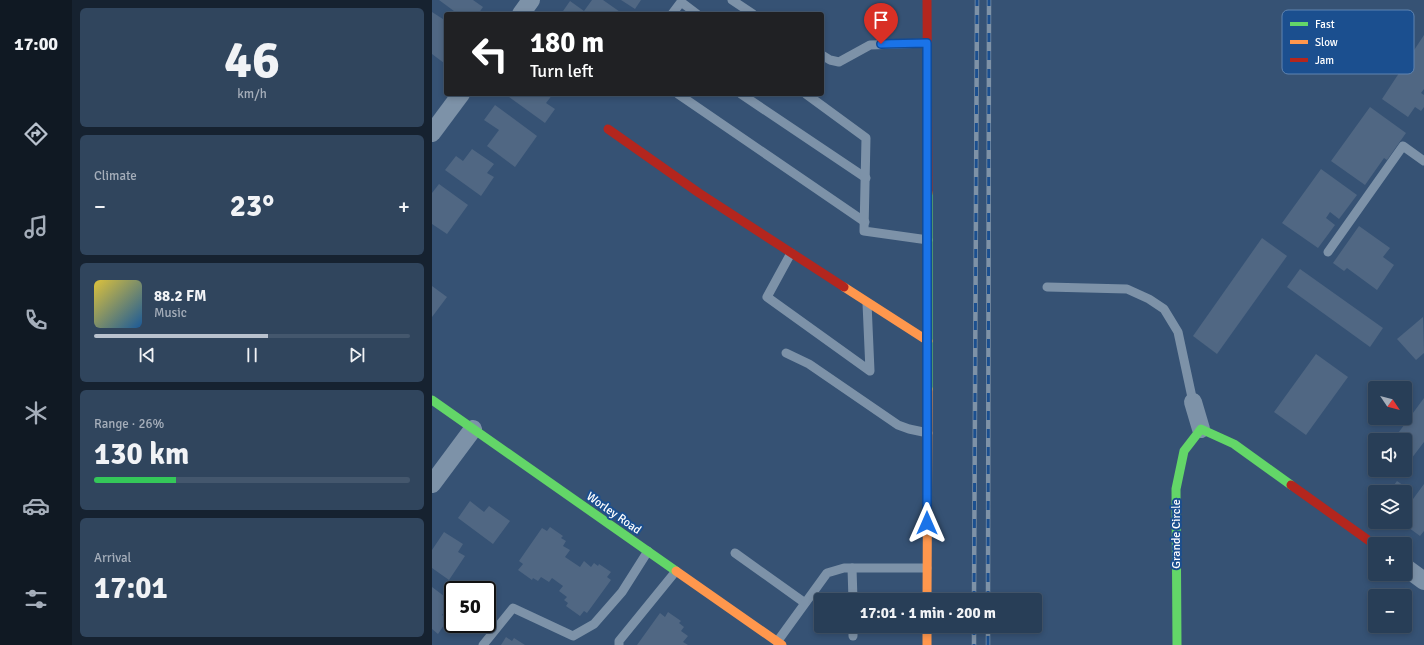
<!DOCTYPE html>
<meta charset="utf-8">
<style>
body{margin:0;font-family:Signika,sans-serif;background:#30455d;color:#f1f3f6;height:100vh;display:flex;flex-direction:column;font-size:15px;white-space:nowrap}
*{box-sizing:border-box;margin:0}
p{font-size:13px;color:#a5aeba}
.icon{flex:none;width:22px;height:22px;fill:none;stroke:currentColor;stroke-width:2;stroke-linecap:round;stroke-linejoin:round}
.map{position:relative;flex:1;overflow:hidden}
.side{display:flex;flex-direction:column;gap:8px;padding:8px;background:#162230;width:360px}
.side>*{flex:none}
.hud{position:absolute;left:12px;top:12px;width:380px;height:84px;border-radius:4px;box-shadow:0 2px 6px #0003,0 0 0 1px #44576d;background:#202124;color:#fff;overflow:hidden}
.needle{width:26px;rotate:125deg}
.controls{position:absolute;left:936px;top:381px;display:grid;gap:8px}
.controls a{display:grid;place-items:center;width:44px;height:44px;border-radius:4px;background:#283e57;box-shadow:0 2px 6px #0003,0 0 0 1px #44576d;font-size:20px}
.speed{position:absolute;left:12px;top:581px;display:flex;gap:8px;font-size:20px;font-weight:700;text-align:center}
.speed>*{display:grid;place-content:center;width:52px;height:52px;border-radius:50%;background:#283e57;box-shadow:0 2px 6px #0003,0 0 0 1px #44576d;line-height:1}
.speed .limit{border:2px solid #111;border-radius:6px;background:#fff;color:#111}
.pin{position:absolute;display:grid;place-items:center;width:34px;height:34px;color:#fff;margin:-41px -17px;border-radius:50% 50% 50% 0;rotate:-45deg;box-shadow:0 0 4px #0007}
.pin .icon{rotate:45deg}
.me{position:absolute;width:44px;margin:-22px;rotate:0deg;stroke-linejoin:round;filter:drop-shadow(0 0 3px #0008)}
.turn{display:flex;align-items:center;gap:14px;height:84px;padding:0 20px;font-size:18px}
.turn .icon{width:52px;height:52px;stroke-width:2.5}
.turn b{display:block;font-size:28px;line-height:34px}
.big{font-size:30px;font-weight:700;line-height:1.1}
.side .tile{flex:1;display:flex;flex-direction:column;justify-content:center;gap:6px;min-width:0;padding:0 14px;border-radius:6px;background:#30455d}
.side .dial{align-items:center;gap:0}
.dial b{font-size:52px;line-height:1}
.song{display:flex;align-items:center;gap:12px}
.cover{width:48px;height:48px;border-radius:6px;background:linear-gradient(135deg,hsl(50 70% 55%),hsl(210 70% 35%))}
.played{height:4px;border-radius:2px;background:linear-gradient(90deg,#b9c2ce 55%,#44576d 55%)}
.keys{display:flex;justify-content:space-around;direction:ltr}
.heat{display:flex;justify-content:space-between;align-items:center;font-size:22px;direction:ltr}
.charge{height:6px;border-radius:3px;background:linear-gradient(90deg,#34c759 26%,#44576d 0)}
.trip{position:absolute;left:382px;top:593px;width:228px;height:40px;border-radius:4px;background:#283e57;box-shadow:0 2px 6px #0003,0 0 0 1px #44576d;font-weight:700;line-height:40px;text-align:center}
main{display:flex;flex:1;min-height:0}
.menu{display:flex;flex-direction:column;width:72px;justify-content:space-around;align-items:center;background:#101923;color:#a5aeba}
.menu .icon{width:28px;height:28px}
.menu .on{color:#b9c2ce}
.menu b{font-size:18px;color:#f1f3f6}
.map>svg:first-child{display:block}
.building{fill:#506783}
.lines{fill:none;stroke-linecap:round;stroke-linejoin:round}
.lane{stroke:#7d92a8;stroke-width:9}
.street{stroke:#7d92a8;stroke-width:18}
.fast{stroke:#63d668;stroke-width:9}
.slow{stroke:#ff974d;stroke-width:9}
.jam{stroke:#b3261e;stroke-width:9}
.rail-casing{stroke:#7e92a7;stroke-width:4.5}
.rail{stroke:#1b4f8f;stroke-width:3;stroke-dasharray:9;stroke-linecap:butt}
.route-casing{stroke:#114b97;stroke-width:10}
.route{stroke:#1a73e8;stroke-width:7}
.labels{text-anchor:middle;stroke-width:4;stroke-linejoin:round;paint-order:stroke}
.street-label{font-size:12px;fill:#fff;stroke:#1b4f8f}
.key{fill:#1b4f8f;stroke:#5f84b1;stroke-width:1}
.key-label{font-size:11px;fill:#fff}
</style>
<main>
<nav class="menu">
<b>17:00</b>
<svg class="icon on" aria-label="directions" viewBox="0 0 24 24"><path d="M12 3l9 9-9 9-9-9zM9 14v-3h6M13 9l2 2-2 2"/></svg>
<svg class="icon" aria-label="music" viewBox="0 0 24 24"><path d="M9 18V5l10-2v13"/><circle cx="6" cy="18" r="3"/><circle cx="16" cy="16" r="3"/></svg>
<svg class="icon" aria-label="phone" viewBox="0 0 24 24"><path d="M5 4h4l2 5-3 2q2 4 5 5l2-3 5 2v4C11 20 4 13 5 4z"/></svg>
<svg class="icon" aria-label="climate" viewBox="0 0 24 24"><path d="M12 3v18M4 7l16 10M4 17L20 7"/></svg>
<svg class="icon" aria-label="car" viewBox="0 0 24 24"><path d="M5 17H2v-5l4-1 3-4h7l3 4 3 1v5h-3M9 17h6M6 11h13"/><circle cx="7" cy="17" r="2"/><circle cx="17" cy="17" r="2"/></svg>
<svg class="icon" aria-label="filters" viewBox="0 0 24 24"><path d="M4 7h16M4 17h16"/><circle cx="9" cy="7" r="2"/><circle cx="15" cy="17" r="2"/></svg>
</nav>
<section class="side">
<div class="tile dial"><b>46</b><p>km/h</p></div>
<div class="tile"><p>Climate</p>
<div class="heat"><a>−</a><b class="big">23°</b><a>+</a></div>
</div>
<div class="tile">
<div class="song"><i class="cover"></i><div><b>88.2 FM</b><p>Music</p></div></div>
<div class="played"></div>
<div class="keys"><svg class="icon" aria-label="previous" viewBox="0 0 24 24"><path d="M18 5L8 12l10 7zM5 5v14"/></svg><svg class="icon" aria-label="pause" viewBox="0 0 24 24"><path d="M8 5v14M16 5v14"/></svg><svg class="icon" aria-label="next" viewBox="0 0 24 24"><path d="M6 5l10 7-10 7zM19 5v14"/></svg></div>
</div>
<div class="tile"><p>Range · 26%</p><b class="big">130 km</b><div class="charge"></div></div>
<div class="tile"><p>Arrival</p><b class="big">17:01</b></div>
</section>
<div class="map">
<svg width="992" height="645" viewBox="0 0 992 645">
<rect width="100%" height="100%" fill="#365274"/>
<g class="building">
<path d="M7,0H41L51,7L46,14H26Z"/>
<path d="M160,0H171L191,14H129L138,1L152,11Z"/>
<path d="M189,0H209L203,9Z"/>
<path d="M0,12L14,21V33L11,38L14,40V61L12,63L0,54Z"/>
<path d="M992,35V89L989,93L992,95V107L989,111L983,107L976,117L950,99Z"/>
<path d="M73,94H121L114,103L123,109L113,123Z"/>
<path d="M63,105L105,136L83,167L55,146L67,130L52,120Z"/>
<path d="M938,107L974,133L955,160L952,158L933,185L899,161Z"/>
<path d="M40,149L62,164L55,173L62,177L49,196L13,170L24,156L31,161Z"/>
<path d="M889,169L925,195L907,219L898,212L894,218L903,225L886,248L850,223Z"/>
<path d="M7,184L36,205L15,234L0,224V193Z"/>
<path d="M927,226L958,248L951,257L962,265L945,290L915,268L912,271L901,263Z"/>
<path d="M830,238L855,256L785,354L761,336Z"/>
<path d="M868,269L951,328L938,347L855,287Z"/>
<path d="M0,286L15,297L0,317Z"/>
<path d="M991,317L992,353L984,360L965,339Z"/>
<path d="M884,354L916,377L874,435L842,412Z"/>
<path d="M992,398V442L973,467V440H961Z"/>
<path d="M965,481L978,490L973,497V492H957Z"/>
<path d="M992,484V531L988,536L969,522H973V510Z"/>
<path d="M38,501L52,512L57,506L78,521L61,544L26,518Z"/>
<path d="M118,527L131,536L129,538L134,541L131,546L138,550L133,557L148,567L152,561L159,567L162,563L166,566L167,564L179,572L175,577L179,580L155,613L152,611L148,616L134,606L136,603L132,600L135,597L127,591L131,586L120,578L117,582L109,577L106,581L101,578L100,580L86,570L91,564L87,561L110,528L115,531Z"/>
<path d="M12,532L31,544L26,552L33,556L17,580L0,568V550Z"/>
<path d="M0,587L20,602L10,615L16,619L6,634L0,629Z"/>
<path d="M236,612L249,621L247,623L252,627L249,631L256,636L251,642L256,645H205L228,613L233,617Z"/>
<path d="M74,637L80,641L82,638L93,645H69Z"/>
</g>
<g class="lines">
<g class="lane">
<path d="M300,0L321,14"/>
<path d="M240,14L249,2L265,14"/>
<path d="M390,55L398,60L407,62L438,45L495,43"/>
<path d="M246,94L433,222"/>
<path d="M309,94L434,178"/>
<path d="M374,94L434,138L432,231L496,240"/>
<path d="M896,252L971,146L992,161"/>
<path d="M359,253L335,297L438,371L435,303"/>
<path d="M615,287L695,289L717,299L732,309L746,332L761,402"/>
<path d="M354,353L377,364L466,425L477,429L496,433"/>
<path d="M303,553L373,603"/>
<path d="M420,568L421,600"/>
<path d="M421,626V636"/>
<path d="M345,642L395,573L412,568H495"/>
<path d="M51,645L81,608L141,636L162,624L190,592L216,551"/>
<path d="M187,645V641L244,571"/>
</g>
<g class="street">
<path d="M89,14L99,0"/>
<path d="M0,133L29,94"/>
<path d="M761,402L769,429"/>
<path d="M0,484L41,429"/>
<path d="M973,567L992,581"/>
</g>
<g class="fast">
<path d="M496,193V389"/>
<path d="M0,400L244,571"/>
<path d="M745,645L744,489L752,451L769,429L802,444L859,485"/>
</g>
<g class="slow">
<path d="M412,287L496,341"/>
<path d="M244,571L350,645"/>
<path d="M495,600L496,389"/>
<path d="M495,626V645"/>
</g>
<g class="jam">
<path d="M495,0L496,193"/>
<path d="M176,129L267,193L412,287"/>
<path d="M859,485L943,545"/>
</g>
<g class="rail-casing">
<g id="rail">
<path d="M542,600L545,0"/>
<path d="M556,600L557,0"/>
<path d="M542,626V645"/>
<path d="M556,645V626"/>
</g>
</g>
<use href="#rail" class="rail"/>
</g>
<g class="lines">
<g class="route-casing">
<path id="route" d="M449,44L495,43V523"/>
</g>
<use href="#route" class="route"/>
</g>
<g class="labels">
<g class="street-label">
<text transform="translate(182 513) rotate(35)" y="4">Worley Road</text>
<text transform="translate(744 534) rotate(-90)" y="4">Grande Circle</text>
</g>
</g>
<rect x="850" y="10" width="132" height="64" rx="6" class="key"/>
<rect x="858" y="22" width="18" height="4" fill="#63d668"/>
<rect x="858" y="40" width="18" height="4" fill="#ff974d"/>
<rect x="858" y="58" width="18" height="4" fill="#b3261e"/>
<g class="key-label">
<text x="883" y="28">Fast</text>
<text x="883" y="46">Slow</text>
<text x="883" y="64">Jam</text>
</g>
</svg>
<div class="controls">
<a><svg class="needle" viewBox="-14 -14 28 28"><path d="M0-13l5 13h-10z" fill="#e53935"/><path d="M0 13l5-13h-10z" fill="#a5aeba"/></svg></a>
<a><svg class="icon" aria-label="sound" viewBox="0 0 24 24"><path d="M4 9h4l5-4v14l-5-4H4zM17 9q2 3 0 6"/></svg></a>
<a><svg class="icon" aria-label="layers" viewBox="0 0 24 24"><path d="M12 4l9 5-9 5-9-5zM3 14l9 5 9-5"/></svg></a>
<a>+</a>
<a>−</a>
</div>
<div class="speed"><div class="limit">50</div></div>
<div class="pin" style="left:449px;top:44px;background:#d93025"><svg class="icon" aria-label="arrive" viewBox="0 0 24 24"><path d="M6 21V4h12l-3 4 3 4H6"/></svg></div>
<svg class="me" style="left:495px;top:523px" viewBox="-20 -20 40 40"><path d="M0-17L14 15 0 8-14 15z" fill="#1a73e8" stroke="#fff" stroke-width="4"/></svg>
<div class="trip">17:01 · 1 min · 200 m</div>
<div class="hud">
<div class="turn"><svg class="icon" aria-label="left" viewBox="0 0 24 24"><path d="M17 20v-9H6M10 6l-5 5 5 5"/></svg><div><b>180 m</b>Turn left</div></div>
</div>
</div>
</main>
